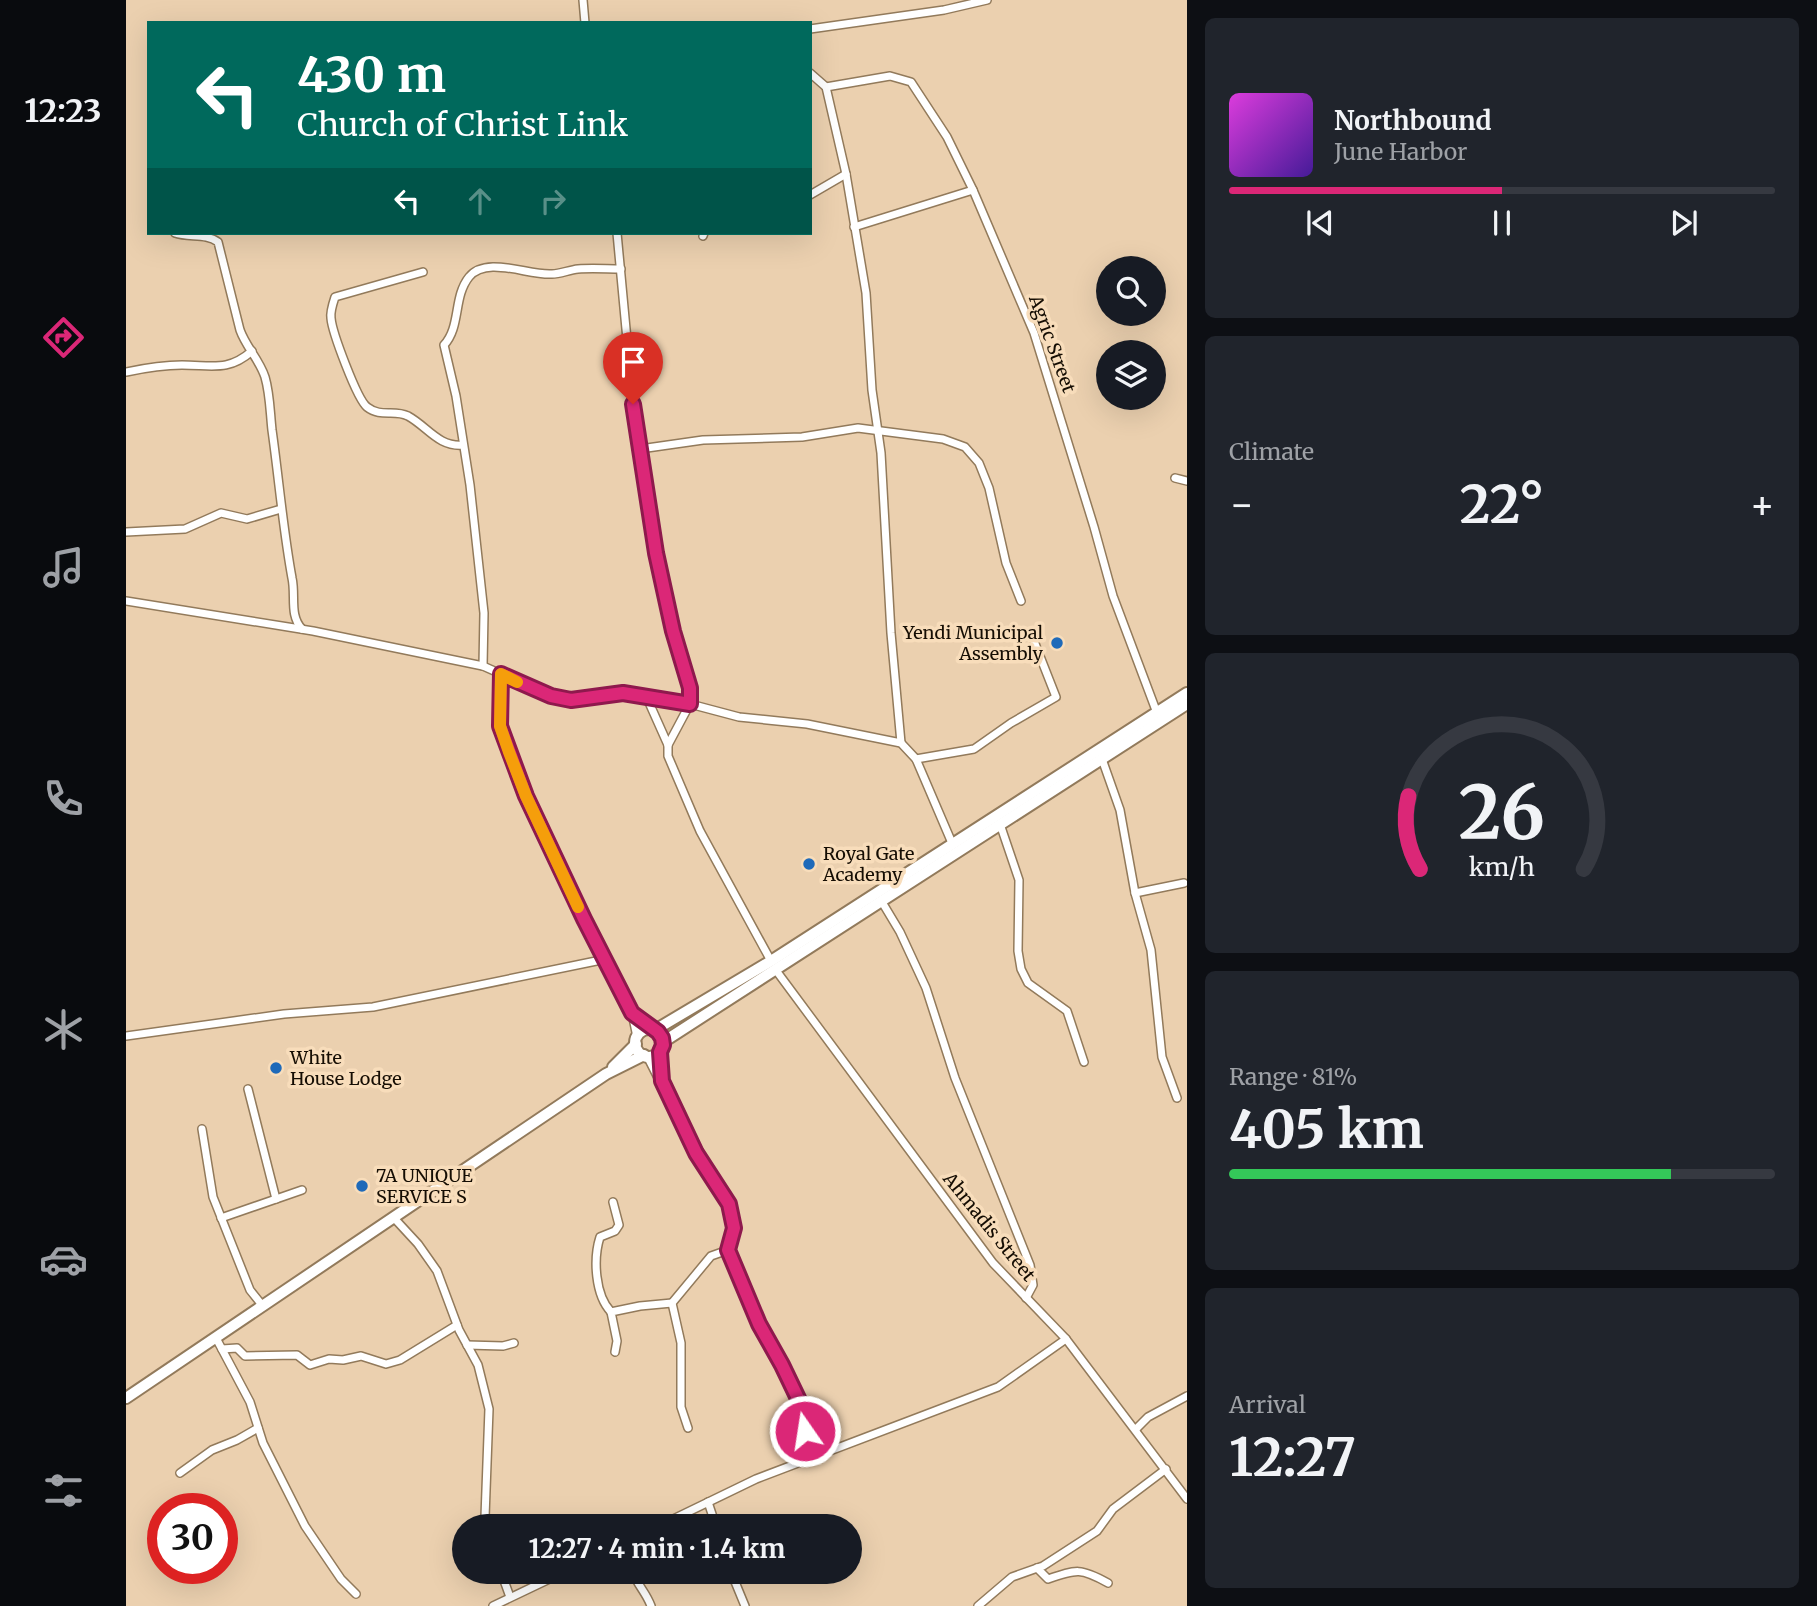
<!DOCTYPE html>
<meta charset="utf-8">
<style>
body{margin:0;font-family:Merriweather,serif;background:#20242c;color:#f1f3f6;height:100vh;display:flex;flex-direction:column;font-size:26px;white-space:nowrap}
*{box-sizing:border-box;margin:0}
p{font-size:23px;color:#9ea1a6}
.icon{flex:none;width:38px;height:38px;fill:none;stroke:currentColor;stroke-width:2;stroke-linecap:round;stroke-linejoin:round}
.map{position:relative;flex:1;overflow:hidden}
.drawer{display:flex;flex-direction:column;gap:18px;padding:18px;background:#0d0f14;width:630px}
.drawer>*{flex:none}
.guide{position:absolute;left:21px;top:21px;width:665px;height:214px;border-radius:0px;box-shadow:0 7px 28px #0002;background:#00695c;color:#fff;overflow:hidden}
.fabs{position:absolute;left:970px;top:256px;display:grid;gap:14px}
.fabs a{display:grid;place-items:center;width:70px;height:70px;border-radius:50%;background:#171b24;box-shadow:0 7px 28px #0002;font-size:35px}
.speed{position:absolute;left:21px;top:1493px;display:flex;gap:14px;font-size:35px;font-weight:700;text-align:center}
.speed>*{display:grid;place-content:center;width:91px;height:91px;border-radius:50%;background:#171b24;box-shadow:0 7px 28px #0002;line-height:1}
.speed .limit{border:10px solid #d22;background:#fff;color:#111}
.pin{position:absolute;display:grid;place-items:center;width:60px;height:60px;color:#fff;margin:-72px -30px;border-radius:50% 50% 50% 0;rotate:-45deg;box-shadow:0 0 7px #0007}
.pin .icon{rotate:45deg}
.me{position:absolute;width:77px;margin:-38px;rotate:347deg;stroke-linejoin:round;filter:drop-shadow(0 0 5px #0008)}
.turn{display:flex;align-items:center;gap:24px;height:147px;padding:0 35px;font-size:32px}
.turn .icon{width:91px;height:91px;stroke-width:2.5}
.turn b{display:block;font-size:49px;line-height:60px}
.lanes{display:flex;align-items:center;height:66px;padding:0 35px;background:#0003;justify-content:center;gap:35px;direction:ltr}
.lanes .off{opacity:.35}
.big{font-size:52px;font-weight:700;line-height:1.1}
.drawer .tile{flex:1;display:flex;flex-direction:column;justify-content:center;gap:10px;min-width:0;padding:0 24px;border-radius:10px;background:#20242c}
.drawer .dial{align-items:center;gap:0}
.dial svg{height:182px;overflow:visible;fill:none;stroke:#363941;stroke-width:7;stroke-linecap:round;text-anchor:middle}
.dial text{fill:#f1f3f6;stroke:none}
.song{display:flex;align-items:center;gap:21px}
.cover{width:84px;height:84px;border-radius:10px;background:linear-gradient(135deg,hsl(300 70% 55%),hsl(260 70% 35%))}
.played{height:7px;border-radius:4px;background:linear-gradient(90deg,#db2777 50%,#363941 50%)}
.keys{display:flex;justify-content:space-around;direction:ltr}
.heat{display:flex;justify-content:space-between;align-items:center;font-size:38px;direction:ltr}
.charge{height:10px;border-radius:5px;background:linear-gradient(90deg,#34c759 81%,#363941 0)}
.trip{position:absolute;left:326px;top:1514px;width:410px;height:70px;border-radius:35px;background:#171b24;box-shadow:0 7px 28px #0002;font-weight:700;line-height:70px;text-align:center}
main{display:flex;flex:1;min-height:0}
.tabs{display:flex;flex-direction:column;width:126px;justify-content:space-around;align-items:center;background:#090b0e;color:#9ea1a6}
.tabs .icon{width:49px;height:49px}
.tabs .selected{color:#db2777}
.tabs b{font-size:32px;color:#f1f3f6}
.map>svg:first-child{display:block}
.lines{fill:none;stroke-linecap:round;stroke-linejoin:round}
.minor-casing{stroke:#927a5b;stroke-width:10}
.highway-casing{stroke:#927a5b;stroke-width:14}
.minor{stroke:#fff;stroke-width:7}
.highway{stroke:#fff;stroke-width:10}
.route-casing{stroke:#8e194d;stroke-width:18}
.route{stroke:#db2777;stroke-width:12}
.slow{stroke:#f59e0b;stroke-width:12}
.poi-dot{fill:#1f6ab9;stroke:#f8ddbb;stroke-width:2.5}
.labels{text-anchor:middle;stroke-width:7;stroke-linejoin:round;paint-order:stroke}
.street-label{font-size:18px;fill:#150d03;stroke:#f8ddbb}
.poi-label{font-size:18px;fill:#150d03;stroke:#f8ddbb;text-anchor:start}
</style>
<main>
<nav class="tabs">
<b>12:23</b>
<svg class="icon selected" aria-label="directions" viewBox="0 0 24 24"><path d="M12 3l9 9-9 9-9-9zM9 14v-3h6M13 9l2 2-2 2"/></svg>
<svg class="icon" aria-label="music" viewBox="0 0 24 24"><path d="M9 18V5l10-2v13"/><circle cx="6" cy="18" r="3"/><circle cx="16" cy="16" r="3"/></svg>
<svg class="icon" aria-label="phone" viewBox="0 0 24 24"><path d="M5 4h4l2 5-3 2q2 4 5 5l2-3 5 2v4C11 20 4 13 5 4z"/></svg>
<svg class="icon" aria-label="climate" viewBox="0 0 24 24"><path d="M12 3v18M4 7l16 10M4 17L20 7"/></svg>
<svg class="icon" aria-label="car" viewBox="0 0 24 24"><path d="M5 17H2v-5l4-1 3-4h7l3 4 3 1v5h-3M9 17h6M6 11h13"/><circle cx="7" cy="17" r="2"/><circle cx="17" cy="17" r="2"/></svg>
<svg class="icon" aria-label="filters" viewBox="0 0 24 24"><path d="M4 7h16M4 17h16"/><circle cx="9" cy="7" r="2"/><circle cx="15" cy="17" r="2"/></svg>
</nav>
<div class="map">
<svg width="1061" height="1606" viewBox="0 0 1061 1606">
<rect width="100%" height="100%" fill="#ebd0af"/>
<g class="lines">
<g class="minor-casing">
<g id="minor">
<path d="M457,0L459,23"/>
<path d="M684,29L818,10L861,0"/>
<path d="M684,73L700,87L720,174L740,293L746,390L755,453L765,633L775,743"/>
<path d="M700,87L764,76L785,82L821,137L847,190L908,333L968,527L987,596L1031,713"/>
<path d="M684,195L720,174"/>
<path d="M728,227L847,190"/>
<path d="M49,233C63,238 80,233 92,242L114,330C120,347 133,359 139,377C144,394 144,412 146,430C153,480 157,529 166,578C170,596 163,615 176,629"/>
<path d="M491,233L509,425L530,553L566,700L542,745"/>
<path d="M577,236L578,233"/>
<path d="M297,272L209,297C207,303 204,312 205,318C206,332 231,399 241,407C255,418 268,409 282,416C302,427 312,447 337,445"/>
<path d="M0,372C19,368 37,365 56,365C86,365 102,372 126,351"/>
<path d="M514,449L577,440L676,437L732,428L817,439L839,447L853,463L863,488L880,563L895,601"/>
<path d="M1049,478L1061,481"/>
<path d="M0,532L59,529L95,513L121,519L155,509"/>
<path d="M0,601L187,631L357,666L425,696L445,700L497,693L564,704L613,717L681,724L775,743L790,759L826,843"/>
<path d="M357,666L358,613L344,485L330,396L318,345C335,327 327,297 343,277C360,255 403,276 426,274C434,274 443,270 452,269C466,268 481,269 495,269"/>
<path d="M375,674L374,726L383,752L399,796L458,919L506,1013L511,1037"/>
<path d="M521,698L542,745V756L574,831L645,961"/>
<path d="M790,759L848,749L885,723L930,697L908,641"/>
<path d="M976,759L994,810L1009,893L1025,950L1036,1057L1051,1098"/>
<path d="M874,824L893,880L892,951L895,969L902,983L941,1011L958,1062"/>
<path d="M1009,893L1058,883"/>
<path d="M756,902L774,932L800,988L829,1078L904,1265L907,1285L900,1298"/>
<path d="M649,969L867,1263L940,1339L1061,1499"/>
<path d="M507,1013L526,1029"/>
<path d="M0,1036L158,1014L247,1007L480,959"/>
<path d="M534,1052L535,1077"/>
<path d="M521,1056L570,1153L603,1204L608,1228L602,1250L633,1324L656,1365L679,1413L676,1462"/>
<path d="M122,1089L150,1199"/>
<path d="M76,1129L87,1197L124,1290L136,1305"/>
<path d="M95,1218L176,1190"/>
<path d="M268,1218L292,1244L311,1271L333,1330L352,1365L363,1409L359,1517L360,1526"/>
<path d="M485,1312C469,1295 467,1259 474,1237L489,1231L493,1225L487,1202"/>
<path d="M90,1338L124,1402L137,1443L179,1526L215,1579L230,1594"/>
<path d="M341,1345L377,1346L388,1343"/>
<path d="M96,1349L111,1348L119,1356L171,1355L184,1365L203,1359L217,1360L235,1356L260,1364L274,1360L331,1325"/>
<path d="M489,1352L491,1341L485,1312L514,1306L546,1303"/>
<path d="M562,1428L555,1407V1343L546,1303L585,1256L602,1250"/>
<path d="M1010,1429L1022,1417L1061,1396"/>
<path d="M54,1473L86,1450L111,1440L132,1428"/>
<path d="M582,1502L590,1526"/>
<path d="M533,1526L630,1479L872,1387L940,1339"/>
<path d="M911,1568L922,1579C951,1569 955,1568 982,1583"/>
<path d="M375,1572L384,1597"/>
<path d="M507,1572C511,1585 520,1592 525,1606"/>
<path d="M605,1572L619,1606"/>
<path d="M367,1606L438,1572"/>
<path d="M852,1606L886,1577L917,1566L971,1531L987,1509L1040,1469"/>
</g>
</g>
<g class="highway-casing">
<g id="highway">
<circle cx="523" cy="1043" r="14"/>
<path d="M529,1030L645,961L1061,693"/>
<path d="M537,1042L1061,704"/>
<path d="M487,1067L510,1044"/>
<path d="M0,1398L480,1074L518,1055"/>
</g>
</g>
<use href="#minor" class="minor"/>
<use href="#highway" class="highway"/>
</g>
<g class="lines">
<g class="route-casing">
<path id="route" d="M507,404L530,553L547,631L564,688V704L497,693L445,700L425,696L375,674L374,726L400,796L458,919L506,1013L532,1032L536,1038L537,1045L534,1052L536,1081L570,1153L603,1204L608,1228L602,1250L633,1324L656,1365L679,1413V1431"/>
</g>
<use href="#route" class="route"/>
<path class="slow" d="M391,682L375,674L374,726L383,752L400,796L452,907"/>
</g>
<g class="poi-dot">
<circle cx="931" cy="643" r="7"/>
<circle cx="683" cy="864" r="7"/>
<circle cx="150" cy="1068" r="7"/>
<circle cx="236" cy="1186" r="7"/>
</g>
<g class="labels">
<g class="street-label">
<text transform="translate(926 344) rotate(70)" y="6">Agric Street</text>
<text transform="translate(863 1227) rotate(51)" y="6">Ahmadis Street</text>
</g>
<g class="poi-label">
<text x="917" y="639" text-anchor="end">Yendi Municipal<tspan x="917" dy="21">Assembly</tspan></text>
<text x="697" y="860">Royal Gate<tspan x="697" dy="21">Academy</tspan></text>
<text x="164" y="1064">White<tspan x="164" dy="21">House Lodge</tspan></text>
<text x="250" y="1182">7A UNIQUE<tspan x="250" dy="21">SERVICE S</tspan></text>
</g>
</g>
</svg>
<div class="fabs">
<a><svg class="icon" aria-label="search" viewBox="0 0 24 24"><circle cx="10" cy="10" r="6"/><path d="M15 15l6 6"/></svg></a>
<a><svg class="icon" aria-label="layers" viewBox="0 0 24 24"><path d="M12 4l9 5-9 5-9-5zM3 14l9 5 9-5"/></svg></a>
</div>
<div class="speed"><div class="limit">30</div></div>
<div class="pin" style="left:507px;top:404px;background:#d93025"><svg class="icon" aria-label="arrive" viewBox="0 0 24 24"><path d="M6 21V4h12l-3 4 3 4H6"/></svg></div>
<svg class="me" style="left:679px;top:1431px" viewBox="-20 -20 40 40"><circle r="17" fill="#db2777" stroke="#fff" stroke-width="3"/><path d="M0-11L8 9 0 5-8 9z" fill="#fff"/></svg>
<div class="trip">12:27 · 4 min · 1.4 km</div>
<div class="guide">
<div class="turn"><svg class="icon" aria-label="left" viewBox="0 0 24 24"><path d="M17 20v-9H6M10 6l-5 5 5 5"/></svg><div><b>430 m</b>Church of Christ Link</div></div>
<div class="lanes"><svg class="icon" aria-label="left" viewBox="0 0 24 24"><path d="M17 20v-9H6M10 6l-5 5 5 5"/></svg><svg class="icon off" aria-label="ahead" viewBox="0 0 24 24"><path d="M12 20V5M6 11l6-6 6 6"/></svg><svg class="icon off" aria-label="right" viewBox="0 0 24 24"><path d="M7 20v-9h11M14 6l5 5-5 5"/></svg></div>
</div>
</div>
<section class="drawer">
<div class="tile">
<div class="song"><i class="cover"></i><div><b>Northbound</b><p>June Harbor</p></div></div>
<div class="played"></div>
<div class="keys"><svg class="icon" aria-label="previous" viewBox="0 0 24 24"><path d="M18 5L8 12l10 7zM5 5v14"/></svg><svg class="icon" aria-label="pause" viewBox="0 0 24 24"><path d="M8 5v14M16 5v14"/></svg><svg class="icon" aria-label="next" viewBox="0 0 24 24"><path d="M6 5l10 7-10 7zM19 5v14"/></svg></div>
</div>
<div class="tile"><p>Climate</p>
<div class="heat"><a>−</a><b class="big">22°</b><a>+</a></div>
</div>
<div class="tile dial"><svg viewBox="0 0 100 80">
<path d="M14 69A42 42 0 1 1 86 69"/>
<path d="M14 69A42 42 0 0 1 9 37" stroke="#db2777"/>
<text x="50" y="56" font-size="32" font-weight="700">26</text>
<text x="50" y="72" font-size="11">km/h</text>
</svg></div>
<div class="tile"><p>Range · 81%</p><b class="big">405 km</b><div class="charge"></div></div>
<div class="tile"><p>Arrival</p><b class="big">12:27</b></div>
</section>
</main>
